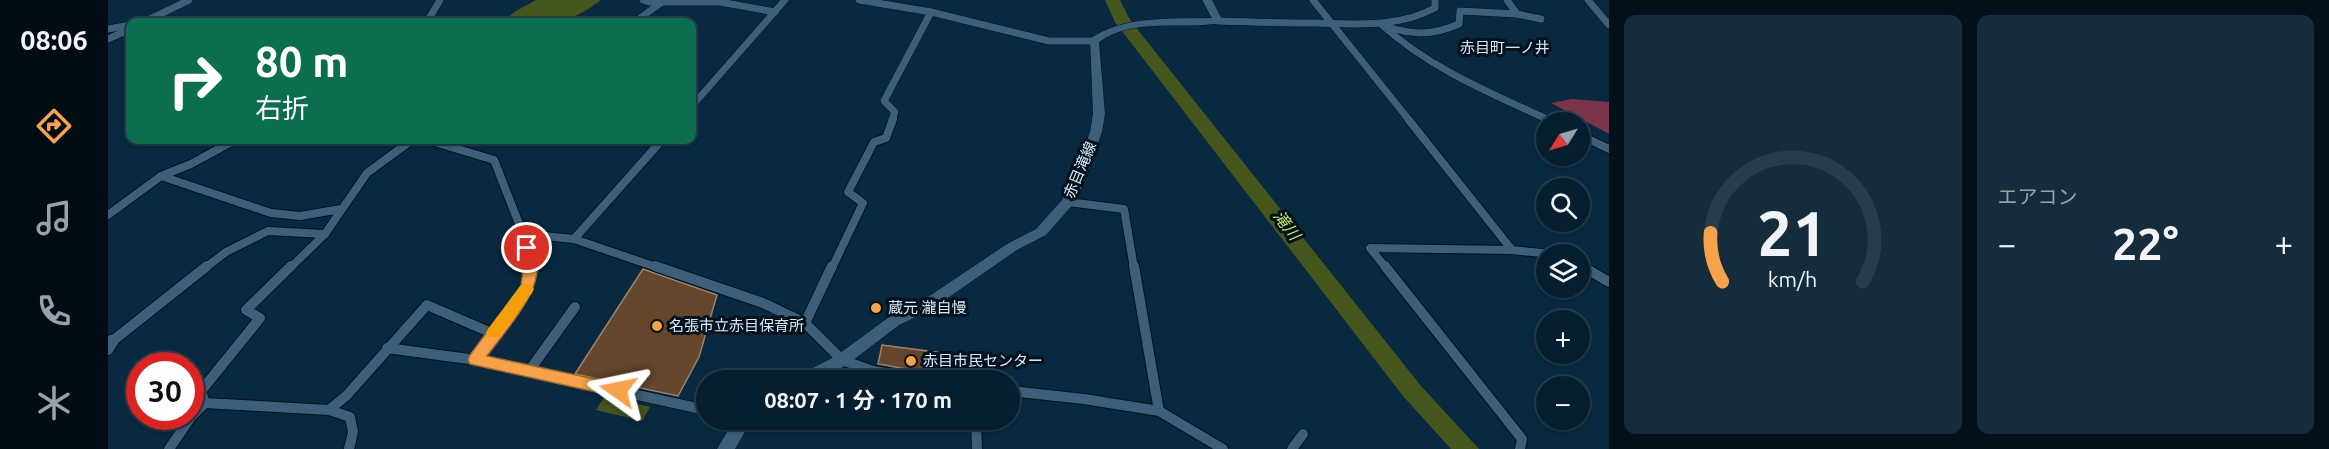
<!DOCTYPE html>
<html lang="ja">
<meta charset="utf-8">
<style>
body{margin:0;font-family:Ubuntu,"Noto Sans JP",sans-serif;background:#142c3c;color:#f1f3f6;height:100vh;display:flex;flex-direction:column;font-size:22px;white-space:nowrap}
*{box-sizing:border-box;margin:0}
p{font-size:20px;color:#98a2ab}
.icon{flex:none;width:33px;height:33px;fill:none;stroke:currentColor;stroke-width:2;stroke-linecap:round;stroke-linejoin:round}
.map{position:relative;flex:1;overflow:hidden}
.side{display:flex;flex-direction:column;gap:15px;padding:15px;background:#03111a;width:720px}
.side>*{flex:none}
.top-card{position:absolute;left:18px;top:18px;width:570px;height:126px;border-radius:12px;box-shadow:0 2px 4px #0004,0 0 0 2px #273d4c;background:#0b6e4f;color:#fff;overflow:hidden}
.needle{width:39px;rotate:233deg}
.controls{position:absolute;left:1428px;top:112px;display:grid;gap:12px}
.controls a{display:grid;place-items:center;width:54px;height:54px;border-radius:50%;background:#061f30;box-shadow:0 2px 4px #0004,0 0 0 2px #273d4c;font-size:30px}
.speed{position:absolute;left:18px;top:352px;display:flex;gap:12px;font-size:30px;font-weight:700;text-align:center}
.speed>*{display:grid;place-content:center;width:78px;height:78px;border-radius:50%;background:#061f30;box-shadow:0 2px 4px #0004,0 0 0 2px #273d4c;line-height:1}
.speed .limit{border:9px solid #d22;background:#fff;color:#111}
.pin{position:absolute;display:grid;place-items:center;width:51px;height:51px;color:#fff;margin:-26px;border:3px solid #fff;border-radius:50%;box-shadow:0 2px 6px #0007}
.me{position:absolute;width:66px;margin:-33px;rotate:282deg;stroke-linejoin:round;filter:drop-shadow(0 0 4px #0008)}
.turn{display:flex;align-items:center;gap:21px;height:126px;padding:0 30px;font-size:27px}
.turn .icon{width:78px;height:78px;stroke-width:2.5}
.turn b{display:block;font-size:42px;line-height:51px}
.big{font-size:45px;font-weight:700;line-height:1.1}
.side .card{flex:1;display:flex;flex-direction:column;justify-content:center;gap:9px;min-width:0;padding:0 21px;border-radius:12px;background:#142c3c}
.side .dial{align-items:center;gap:0}
.dial svg{height:156px;overflow:visible;fill:none;stroke:#273d4c;stroke-width:7;stroke-linecap:round;text-anchor:middle}
.dial text{fill:#f1f3f6;stroke:none}
.heat{display:flex;justify-content:space-between;align-items:center;font-size:33px;direction:ltr}
.side .tiles{flex:1;display:grid;gap:15px;grid-template-columns:repeat(2,1fr)}
.trip{position:absolute;left:588px;top:370px;width:324px;height:60px;border-radius:30px;background:#061f30;box-shadow:0 2px 4px #0004,0 0 0 2px #273d4c;font-weight:700;line-height:60px;text-align:center}
main{display:flex;flex:1;min-height:0}
.tab-bar{display:flex;flex-direction:column;width:108px;justify-content:space-around;align-items:center;background:#020c13;color:#98a2ab}
.tab-bar .icon{width:42px;height:42px}
.tab-bar .current{color:#f7a248}
.tab-bar b{font-size:27px;color:#f1f3f6}
.map>svg:first-child{display:block}
.green{fill:#7b3449}
.water{fill:#46571d}
.building{fill:#63462b;stroke:#a18164;stroke-width:1.5}
.lines{fill:none;stroke-linecap:round;stroke-linejoin:round}
.street-far2-casing{stroke:#001121;stroke-width:8}
.street-far1-casing{stroke:#001121;stroke-width:10}
.street-casing{stroke:#001121;stroke-width:12}
.secondary-casing{stroke:#001121;stroke-width:1}
.street-far2{stroke:#3e5f79;stroke-width:7}
.street-far1{stroke:#3e5f79;stroke-width:8}
.street{stroke:#3e5f79;stroke-width:10}
.secondary{fill:#3e5f79;fill-rule:evenodd}
.route{fill:#f7a248;stroke:#a1692f;stroke-width:1.5}
.slow{fill:#f59e0b}
.poi-dot{fill:#f7a248;stroke:#05111b;stroke-width:2}
.labels{text-anchor:middle;stroke-width:6;stroke-linejoin:round;paint-order:stroke}
.far-quarter-label{font-size:15px;fill:#d9ebfa;stroke:#05111b}
.street-label{font-size:15px;fill:#d9ebfa;stroke:#05111b}
.poi-label{font-size:15px;fill:#d9ebfa;stroke:#05111b;text-anchor:start}
.water-label{font-size:16px;font-style:italic;fill:#c1eb60;stroke:#05111b}
</style>
<main>
<nav class="tab-bar">
<b>08:06</b>
<svg class="icon current" aria-label="directions" viewBox="0 0 24 24"><path d="M12 3l9 9-9 9-9-9zM9 14v-3h6M13 9l2 2-2 2"/></svg>
<svg class="icon" aria-label="music" viewBox="0 0 24 24"><path d="M9 18V5l10-2v13"/><circle cx="6" cy="18" r="3"/><circle cx="16" cy="16" r="3"/></svg>
<svg class="icon" aria-label="phone" viewBox="0 0 24 24"><path d="M5 4h4l2 5-3 2q2 4 5 5l2-3 5 2v4C11 20 4 13 5 4z"/></svg>
<svg class="icon" aria-label="climate" viewBox="0 0 24 24"><path d="M12 3v18M4 7l16 10M4 17L20 7"/></svg>
</nav>
<div class="map">
<svg width="1501" height="449" viewBox="0 0 1501 449">
<rect width="100%" height="100%" fill="#082940"/>
<path class="green" d="M1464,99L1501,102V134L1443,103Z"/>
<g class="water">
<path d="M428,0H493C457,28 436,23 394,22L408,11Z"/>
<path d="M997,0H1012L1022,20L1313,386L1371,449H1343L1295,396L1007,22Z"/>
<path d="M497,396L542,407L534,421L488,410Z"/>
</g>
<g class="building">
<path d="M535,269L609,295L591,357L570,396L467,374Z"/>
<path d="M774,345L835,353L833,375L770,364Z"/>
</g>
<g class="lines">
<g class="street-far2-casing">
<g id="street-far2">
<path d="M535,0L541,2H612L667,12"/>
<path d="M751,0L823,12L941,41H986"/>
<path d="M1205,0L1301,120"/>
<path d="M1480,0L1501,25"/>
<path d="M1409,14L1433,19"/>
<path d="M1110,21C1143,22 1176,23 1208,23C1250,24 1289,28 1327,8V0"/>
<path d="M36,22L81,0"/>
<path d="M319,22L332,0"/>
<path d="M527,22L554,2"/>
<path d="M1274,25C1323,69 1382,93 1441,120"/>
<path d="M1276,26C1304,35 1324,36 1351,24L1352,11L1409,14L1399,0"/>
<path d="M0,29L22,25"/>
<path d="M0,39L22,29"/>
<path d="M584,106L677,0"/>
<path d="M784,120L787,112L776,101L823,12"/>
</g>
</g>
<g class="street-far1-casing">
<g id="street-far1">
<path d="M1300,119L1404,250"/>
<path d="M1438,119L1447,123"/>
<path d="M1472,135L1501,149"/>
<path d="M320,140L386,160L415,234L466,239L551,268"/>
<path d="M53,176L163,213L192,216L233,209"/>
<path d="M960,202L1016,209L1026,268"/>
<path d="M0,215L53,176L83,164L127,140"/>
<path d="M415,234L423,262L422,268"/>
<path d="M466,239L554,140"/>
<path d="M1472,265L1477,268"/>
<path d="M97,268L118,252L160,231L217,234"/>
<path d="M182,268L217,234L259,173L304,140"/>
<path d="M724,268L755,203L740,192L766,142L778,138L785,119"/>
<path d="M1278,268L1262,248L1404,250L1453,255"/>
</g>
</g>
<g class="street-casing">
<g id="street">
<path d="M547,266L655,303L697,323L734,360L765,371L828,381"/>
<path d="M1026,266L1051,411"/>
<path d="M1277,266L1414,439L1412,449"/>
<path d="M1474,266L1501,282"/>
<path d="M697,323L724,266"/>
<path d="M386,334L420,287L422,266"/>
<path d="M0,341L7,339L99,266"/>
<path d="M279,348L368,360"/>
<path d="M0,350L7,339"/>
<path d="M421,371L467,307"/>
<path d="M902,391L976,399L1051,411L1115,449"/>
<path d="M97,403L221,410L239,395L319,305L386,334L368,360L598,410"/>
<path d="M97,403L93,391L152,318L138,310L183,266"/>
<path d="M221,410L242,417L245,432L241,449"/>
<path d="M868,420L869,449"/>
<path d="M61,449L83,417L97,403"/>
<path d="M1184,449L1195,434"/>
</g>
</g>
<g class="secondary-casing">
<g id="secondary">
<path d="M1094,0H1104L1115,21L1113,23C1074,30 1026,17 991,42L997,114L994,132L978,177L967,202L938,235L909,250L821,311L791,325L740,364L709,381H687L689,376L728,356L781,317L811,303L899,244L928,229L954,200L966,177L982,132L985,114L982,39C1015,15 1065,19 1104,18Z"/>
<path d="M626,420H644L627,449H609Z"/>
</g>
</g>
<use href="#street-far2" class="street-far2"/>
<use href="#street-far1" class="street-far1"/>
<use href="#street" class="street"/>
<use href="#secondary" class="secondary"/>
</g>
<path class="route" d="M419,244C426,245 426,247 428,253C438,289 399,328 379,356L510,384L516,386L518,390L516,395L510,397L362,364L360,360L362,355L413,286L416,262L412,248Z"/>
<path class="slow" d="M419,284L424,285L426,289L424,293L391,337H380L378,333L380,329L413,285Z"/>
<g class="poi-dot">
<circle cx="768" cy="308" r="6"/>
<circle cx="549" cy="326" r="6"/>
<circle cx="803" cy="361" r="6"/>
</g>
<g class="labels">
<g class="far-quarter-label">
<text x="1397" y="53">赤目町一ノ井</text>
</g>
<g class="street-label">
<text transform="translate(972 170) rotate(-67)" y="5">赤目滝線</text>
</g>
<g class="poi-label">
<text x="780" y="313">蔵元 瀧自慢</text>
<text x="561" y="331">名張市立赤目保育所</text>
<text x="815" y="366">赤目市民センター</text>
</g>
<g class="water-label">
<text transform="translate(1179 225) rotate(53)" y="6">滝川</text>
</g>
</g>
</svg>
<div class="controls">
<a><svg class="needle" viewBox="-14 -14 28 28"><path d="M0-13l5 13h-10z" fill="#e53935"/><path d="M0 13l5-13h-10z" fill="#98a2ab"/></svg></a>
<a><svg class="icon" aria-label="search" viewBox="0 0 24 24"><circle cx="10" cy="10" r="6"/><path d="M15 15l6 6"/></svg></a>
<a><svg class="icon" aria-label="layers" viewBox="0 0 24 24"><path d="M12 4l9 5-9 5-9-5zM3 14l9 5 9-5"/></svg></a>
<a>+</a>
<a>−</a>
</div>
<div class="speed"><div class="limit">30</div></div>
<div class="pin" style="left:419px;top:248px;background:#d93025"><svg class="icon" aria-label="arrive" viewBox="0 0 24 24"><path d="M6 21V4h12l-3 4 3 4H6"/></svg></div>
<svg class="me" style="left:510px;top:390px" viewBox="-20 -20 40 40"><path d="M0-17L14 15 0 8-14 15z" fill="#f7a248" stroke="#fff" stroke-width="4"/></svg>
<div class="trip">08:07 · 1 分 · 170 m</div>
<div class="top-card">
<div class="turn"><svg class="icon" aria-label="right" viewBox="0 0 24 24"><path d="M7 20v-9h11M14 6l5 5-5 5"/></svg><div><b>80 m</b>右折</div></div>
</div>
</div>
<section class="side">
<div class="tiles">
<div class="card dial"><svg viewBox="0 0 100 80">
<path d="M14 69A42 42 0 1 1 86 69"/>
<path d="M14 69A42 42 0 0 1 8 44" stroke="#f7a248"/>
<text x="50" y="56" font-size="32" font-weight="700">21</text>
<text x="50" y="72" font-size="11">km/h</text>
</svg></div>
<div class="card"><p>エアコン</p>
<div class="heat"><a>−</a><b class="big">22°</b><a>+</a></div>
</div>
</div>
</section>
</main>
